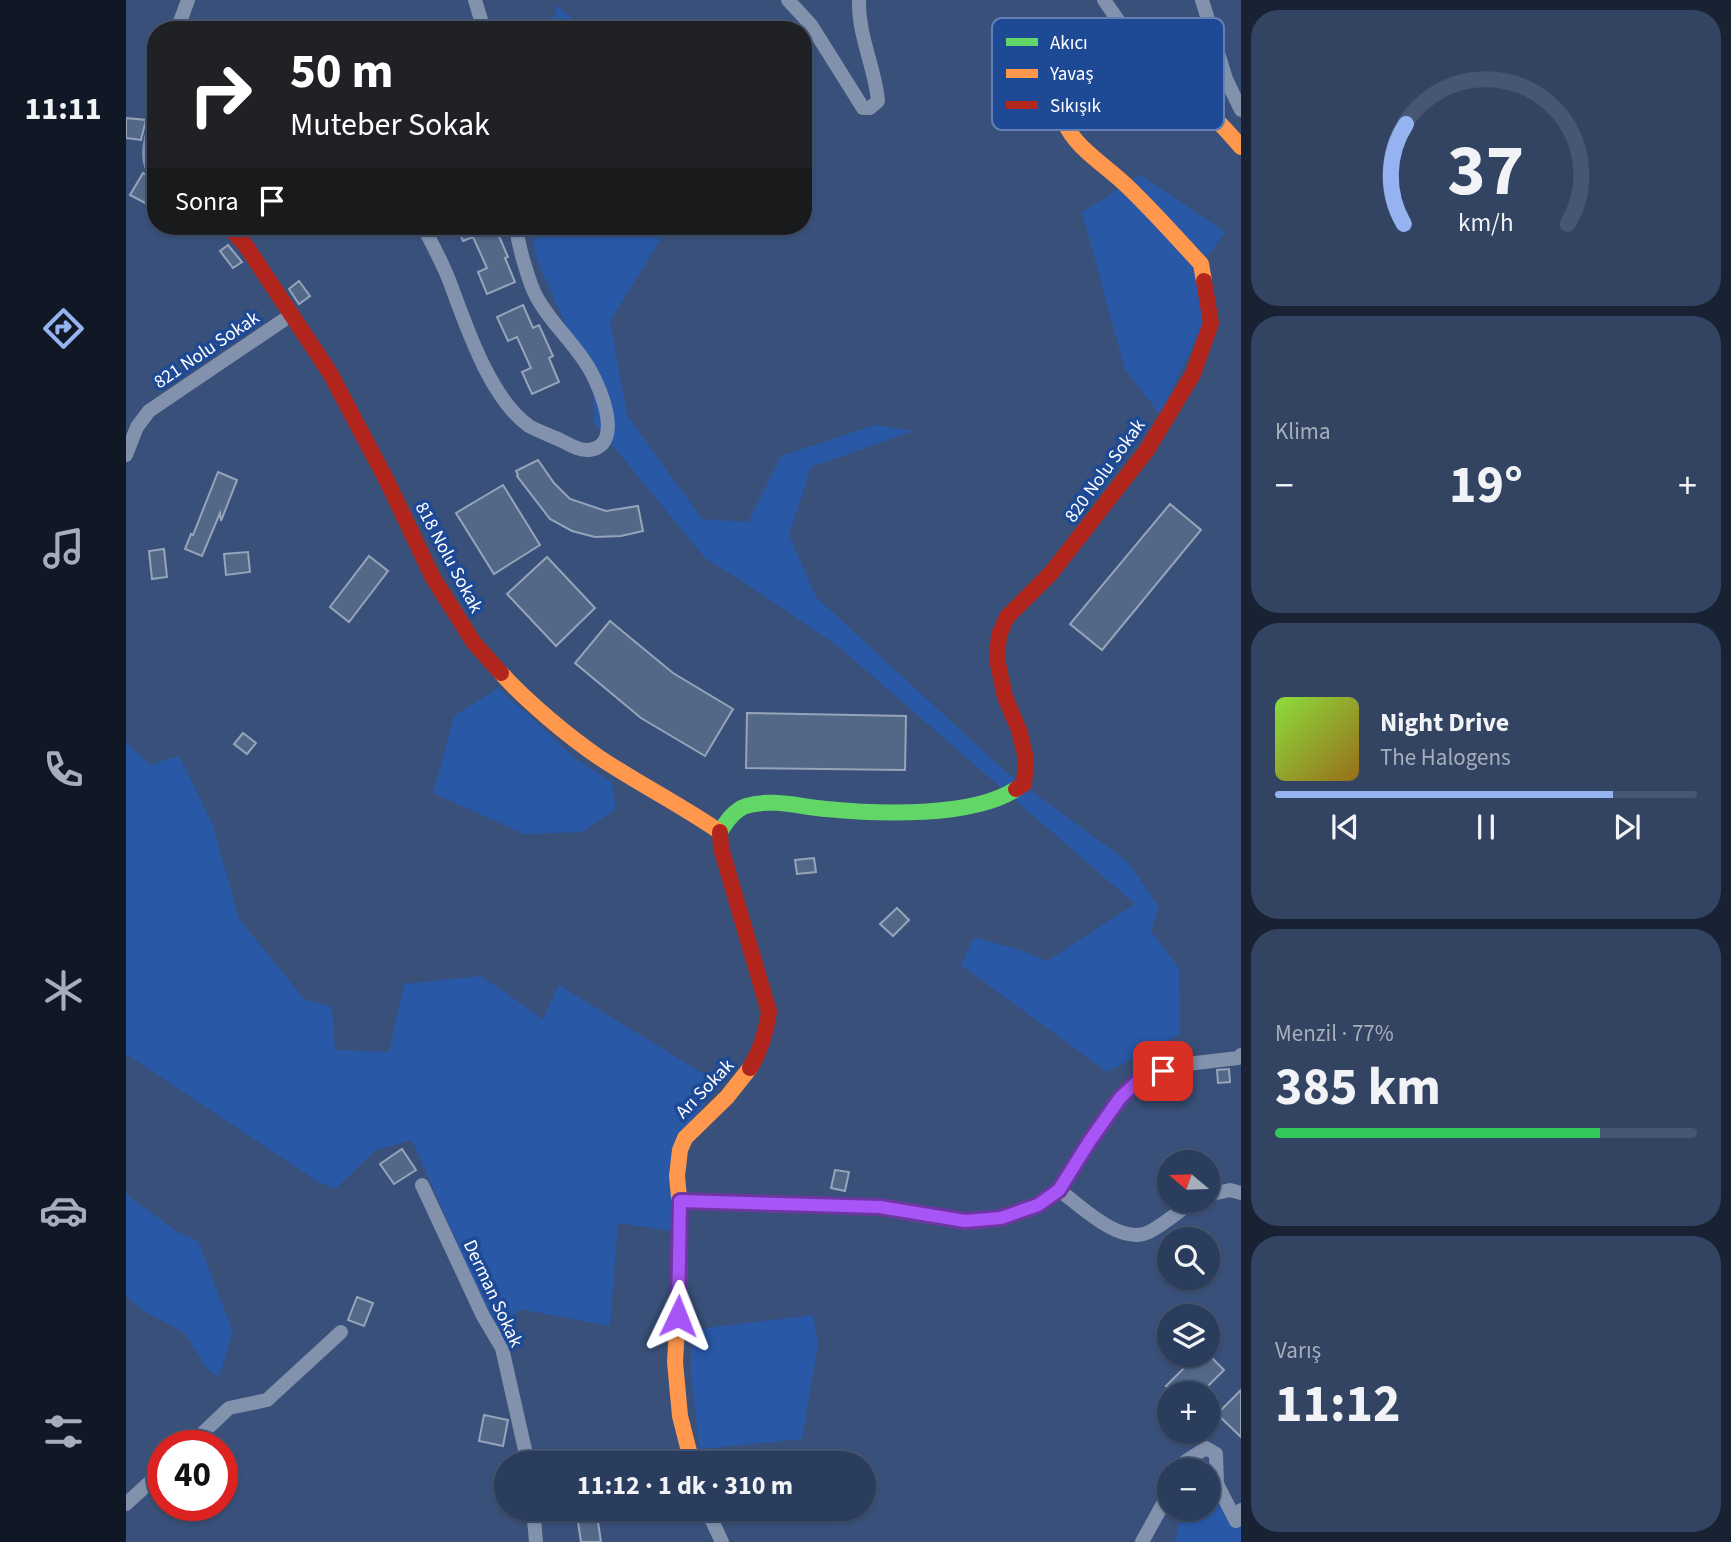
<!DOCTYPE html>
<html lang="tr">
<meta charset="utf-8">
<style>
body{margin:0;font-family:"Source Sans 3",sans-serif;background:#334462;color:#f1f3f6;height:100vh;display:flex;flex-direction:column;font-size:26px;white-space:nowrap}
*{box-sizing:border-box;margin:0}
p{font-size:23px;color:#a6aebb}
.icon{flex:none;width:38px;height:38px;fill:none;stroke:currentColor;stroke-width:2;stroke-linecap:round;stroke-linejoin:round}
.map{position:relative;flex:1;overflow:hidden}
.drawer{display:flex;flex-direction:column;gap:10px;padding:10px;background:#182233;width:490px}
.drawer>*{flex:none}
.top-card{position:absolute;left:21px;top:21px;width:665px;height:214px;border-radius:28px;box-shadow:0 2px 5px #0004,0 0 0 2px #475672;background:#202124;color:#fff;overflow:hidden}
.needle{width:46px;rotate:289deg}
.controls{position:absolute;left:1031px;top:1150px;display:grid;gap:14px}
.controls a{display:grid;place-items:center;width:63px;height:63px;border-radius:50%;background:#2b3d5c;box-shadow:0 2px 5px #0004,0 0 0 2px #475672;font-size:35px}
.speed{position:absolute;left:21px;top:1430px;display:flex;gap:14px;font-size:35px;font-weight:700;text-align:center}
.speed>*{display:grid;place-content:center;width:91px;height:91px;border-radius:50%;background:#2b3d5c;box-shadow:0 2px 5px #0004,0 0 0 2px #475672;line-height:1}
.speed .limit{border:10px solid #d22;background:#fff;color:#111}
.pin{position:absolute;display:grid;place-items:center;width:60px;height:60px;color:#fff;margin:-30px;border-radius:14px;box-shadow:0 4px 10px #0006}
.me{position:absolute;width:77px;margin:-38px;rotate:2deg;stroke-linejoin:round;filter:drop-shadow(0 0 5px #0008)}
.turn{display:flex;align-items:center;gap:24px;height:147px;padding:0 28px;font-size:32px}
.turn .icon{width:91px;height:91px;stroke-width:2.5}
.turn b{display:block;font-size:49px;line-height:60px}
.then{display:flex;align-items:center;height:66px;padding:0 28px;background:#0003;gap:14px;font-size:26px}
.big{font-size:52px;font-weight:700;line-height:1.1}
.drawer .tile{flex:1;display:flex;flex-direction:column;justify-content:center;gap:10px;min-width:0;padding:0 24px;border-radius:28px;background:#334462}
.drawer .dial{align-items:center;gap:0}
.dial svg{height:182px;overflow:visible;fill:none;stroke:#475672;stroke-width:7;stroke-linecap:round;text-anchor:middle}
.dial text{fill:#f1f3f6;stroke:none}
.song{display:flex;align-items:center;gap:21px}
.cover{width:84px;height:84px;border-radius:10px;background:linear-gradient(135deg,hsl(90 70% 55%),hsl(40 70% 35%))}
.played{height:7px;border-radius:4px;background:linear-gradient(90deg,#95b2f1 80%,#475672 80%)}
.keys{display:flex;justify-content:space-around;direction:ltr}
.heat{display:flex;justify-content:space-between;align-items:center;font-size:38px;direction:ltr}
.charge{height:10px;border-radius:5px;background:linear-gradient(90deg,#34c759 77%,#475672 0)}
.trip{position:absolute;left:368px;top:1451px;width:382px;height:70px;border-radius:35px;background:#2b3d5c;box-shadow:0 2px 5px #0004,0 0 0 2px #475672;font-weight:700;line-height:70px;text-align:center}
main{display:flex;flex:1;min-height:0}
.tab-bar{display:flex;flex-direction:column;width:126px;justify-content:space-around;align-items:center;background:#111825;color:#a6aebb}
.tab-bar .icon{width:49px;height:49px}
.tab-bar .on{color:#95b2f1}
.tab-bar b{font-size:32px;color:#f1f3f6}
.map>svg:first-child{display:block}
.green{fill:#2958a6}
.building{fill:#536787;stroke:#96a4ba;stroke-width:2}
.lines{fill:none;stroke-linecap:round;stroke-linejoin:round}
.street{stroke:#8292ad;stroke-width:14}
.fast{stroke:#63d668;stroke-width:16}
.slow{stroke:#ff974d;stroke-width:16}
.jam{stroke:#b3261e;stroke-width:16}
.route-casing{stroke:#6d37a1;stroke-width:18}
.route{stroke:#a855f7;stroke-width:12}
.labels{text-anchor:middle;stroke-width:7;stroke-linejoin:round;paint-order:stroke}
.street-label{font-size:19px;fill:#fff;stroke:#1e4995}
.key{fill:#1e4995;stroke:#6280b5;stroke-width:2}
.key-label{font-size:19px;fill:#fff}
</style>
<main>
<nav class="tab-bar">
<b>11:11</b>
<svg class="icon on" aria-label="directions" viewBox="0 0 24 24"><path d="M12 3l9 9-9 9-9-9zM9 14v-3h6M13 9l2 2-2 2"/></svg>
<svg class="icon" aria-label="music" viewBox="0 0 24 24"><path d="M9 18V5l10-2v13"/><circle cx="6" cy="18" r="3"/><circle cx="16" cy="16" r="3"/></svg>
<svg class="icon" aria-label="phone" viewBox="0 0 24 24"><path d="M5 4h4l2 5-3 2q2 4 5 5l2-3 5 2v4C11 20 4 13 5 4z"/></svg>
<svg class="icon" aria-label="climate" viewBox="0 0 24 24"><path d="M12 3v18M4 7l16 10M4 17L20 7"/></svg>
<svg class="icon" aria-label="car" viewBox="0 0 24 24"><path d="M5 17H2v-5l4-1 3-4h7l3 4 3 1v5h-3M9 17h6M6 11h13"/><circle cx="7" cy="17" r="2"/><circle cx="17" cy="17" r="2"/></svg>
<svg class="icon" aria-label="filters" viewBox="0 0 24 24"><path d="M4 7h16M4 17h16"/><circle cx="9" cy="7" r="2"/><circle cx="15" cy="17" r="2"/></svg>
</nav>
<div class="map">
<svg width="1115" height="1542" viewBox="0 0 1115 1542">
<rect width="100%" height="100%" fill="#39517a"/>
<g class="green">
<path d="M431,5L459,30H425Z"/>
<path d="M1015,175L1099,232L1070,272L1079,320L1034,414L999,370L956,212Z"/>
<path d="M407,226H543L484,321L501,415L576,519L622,522L655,456L749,425L788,431L685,467L663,535L690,597L881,773L1002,862L1033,907L1025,931L1053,968L1054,1034L981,1072L835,965L848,937L894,950L921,961L1009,904L713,647L622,585L580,559L468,423V391L409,255Z"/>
<path d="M372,688L451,760L486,782L490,809L456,832L398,834L307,793L328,716Z"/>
<path d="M0,742L24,765L53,756L86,823L113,919L178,999L206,1007L209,1050L263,1052L278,984L355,976L417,1019L433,985L594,1084L553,1137L548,1231L492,1223L484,1326L394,1309L372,1329L342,1268L286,1140L250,1150L209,1189L189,1180L0,1054Z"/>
<path d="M0,1194L50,1231L72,1241L107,1332L93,1377L80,1368L59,1333L18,1311L0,1296Z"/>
<path d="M687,1315L692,1344L676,1439L574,1449L565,1376V1330Z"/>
<path d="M1082,1480L1097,1509L1111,1507L1115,1502V1542H1048L1058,1509L1082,1508Z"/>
</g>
<g class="building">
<path d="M0,118L20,120L15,140L0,138Z"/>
<path d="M17,173L30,182V193L23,205L4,195Z"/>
<path d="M331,226H372L369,227L382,257L379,258L389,282L361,294L352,272L361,268L347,237L337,241Z"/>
<path d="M102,245L116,262L107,268L94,251Z"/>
<path d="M173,281L184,296L173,304L163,289Z"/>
<path d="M397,305L407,328L413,325L427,356L423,358L433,382L406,394L396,372L405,368L391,337L382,341L371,317Z"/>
<path d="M412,460L428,483L444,499L480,511L512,506L517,531L495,536L469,537L446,531L424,519L391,476L392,475L390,471Z"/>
<path d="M92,472L111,480L95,521L94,513L76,556L59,549L65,534L67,535Z"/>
<path d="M377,485L414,545L368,574L330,513Z"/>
<path d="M1044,504L1075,530L976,650L944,624Z"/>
<path d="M38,549L41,577L26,579L23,551Z"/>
<path d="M122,552L124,572L100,575L98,554Z"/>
<path d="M243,556L262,571L223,622L204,607Z"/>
<path d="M421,557L469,608L430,646L381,594Z"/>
<path d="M484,621L547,673L607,709L579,756L515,718L449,663Z"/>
<path d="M621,713L780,716L779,770L620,768Z"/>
<path d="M117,733L130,743L121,754L108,744Z"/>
<path d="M688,858L690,872L671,874L669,860Z"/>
<path d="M771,908L783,920L767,936L754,924Z"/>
<path d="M1103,1069L1104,1082L1092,1083L1091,1070Z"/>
<path d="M276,1149L290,1170L268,1184L254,1164Z"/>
<path d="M709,1170L723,1172L719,1191L705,1188Z"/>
<path d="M231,1297L247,1303L238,1326L222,1320Z"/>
<path d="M1072,1354H1082L1098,1370L1075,1393H1047L1040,1386Z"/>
<path d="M1115,1390V1437L1091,1414Z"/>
<path d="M358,1415L382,1420L377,1446L353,1441Z"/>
<path d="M450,1508H470L475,1542H455Z"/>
</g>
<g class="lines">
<g class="street">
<path d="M349,0L358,30"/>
<path d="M662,0L685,25L737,108H744L752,101C749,67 732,36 733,0"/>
<path d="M978,0L1014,52L1030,86"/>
<path d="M1076,0L1100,79L1115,110"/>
<path d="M51,30L62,0"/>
<path d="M30,117C27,134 16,159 30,173"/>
<path d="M297,226C307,246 319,267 326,288C342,331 365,399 403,426C412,431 423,435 432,439C441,443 452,451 462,450C499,447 475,389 464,370C449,343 422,321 408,292C401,275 392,245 390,226"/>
<path d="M0,455L11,427L23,411L165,315"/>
<path d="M296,1185L357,1316L376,1348L402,1463"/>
<path d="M933,1190C955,1206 994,1246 1023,1232C1039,1224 1054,1210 1069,1200"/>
<path d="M1082,1195L1104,1190L1115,1193"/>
<path d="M553,1201L754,1207L839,1221L875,1218L912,1205L933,1190L963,1142L994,1098L1014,1079L1061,1064L1112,1058L1115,1055"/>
<path d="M63,1446L103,1408L141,1400L215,1332"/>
<path d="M1055,1470L1060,1461L1080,1448L1090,1454L1091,1484L1110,1521L1115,1510"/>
<path d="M0,1504L37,1470"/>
<path d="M407,1508L410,1542"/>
<path d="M580,1508L596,1542"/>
<path d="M1016,1542L1043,1493"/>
</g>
<path class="fast" d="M594,832C600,822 608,810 620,806C645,798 675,807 700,809C752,814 846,818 890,789"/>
<g class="slow">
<path d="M1078,281L1075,264C1051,238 1027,211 1002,187C982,167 950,149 939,123C935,112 939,96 948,89C985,60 1059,93 1090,120C1099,128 1107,138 1115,147"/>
<path d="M375,673C400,701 443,737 474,758C513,784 555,805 594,832"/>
<path d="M566,1463L554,1416L549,1362L553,1293L554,1208L551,1176L554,1150L559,1138L601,1097L624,1068"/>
</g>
<g class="jam">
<path d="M102,226L120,246L204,373L261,481L307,578L348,643L375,673"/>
<path d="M890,789L898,784L900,759L893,730L879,697L871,659L873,635L881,617L925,573L1021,450L1067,374L1085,323L1078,281"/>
<path d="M594,832L595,848L643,1012C640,1033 635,1050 624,1068"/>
</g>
</g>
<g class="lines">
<g class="route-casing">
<path id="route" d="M552,1316L554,1201L754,1207L839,1221L875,1218L912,1205L933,1190L963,1142L994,1098L1014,1079L1037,1071"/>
</g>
<use href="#route" class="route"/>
</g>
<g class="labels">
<g class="street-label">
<text transform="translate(80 349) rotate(-34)" y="7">821 Nolu Sokak</text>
<text transform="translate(978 470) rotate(-54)" y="7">820 Nolu Sokak</text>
<text transform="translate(324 557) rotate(62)" y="7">818 Nolu Sokak</text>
<text transform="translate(578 1088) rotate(-46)" y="7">Arı Sokak</text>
<text transform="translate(368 1293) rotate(65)" y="7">Derman Sokak</text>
</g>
</g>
<rect x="866" y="18" width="232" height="112" rx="10" class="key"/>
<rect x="880" y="38" width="32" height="8" fill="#63d668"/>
<rect x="880" y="69" width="32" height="9" fill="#ff974d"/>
<rect x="880" y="101" width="32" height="8" fill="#b3261e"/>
<g class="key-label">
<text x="924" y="49">Akıcı</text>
<text x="924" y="80">Yavaş</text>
<text x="924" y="112">Sıkışık</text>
</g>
</svg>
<div class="controls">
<a><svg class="needle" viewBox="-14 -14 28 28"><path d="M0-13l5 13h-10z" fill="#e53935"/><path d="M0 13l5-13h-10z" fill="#a6aebb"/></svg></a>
<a><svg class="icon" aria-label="search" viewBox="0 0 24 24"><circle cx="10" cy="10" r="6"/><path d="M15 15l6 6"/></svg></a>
<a><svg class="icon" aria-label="layers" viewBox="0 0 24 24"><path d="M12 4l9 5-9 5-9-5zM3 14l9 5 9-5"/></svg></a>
<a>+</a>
<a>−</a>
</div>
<div class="speed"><div class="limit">40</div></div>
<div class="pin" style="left:1037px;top:1071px;background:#d93025"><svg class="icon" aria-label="arrive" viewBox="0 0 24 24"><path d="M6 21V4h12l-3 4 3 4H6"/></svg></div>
<svg class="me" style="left:552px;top:1316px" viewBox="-20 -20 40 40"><path d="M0-17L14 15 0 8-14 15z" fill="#a855f7" stroke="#fff" stroke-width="4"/></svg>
<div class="trip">11:12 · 1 dk · 310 m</div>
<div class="top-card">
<div class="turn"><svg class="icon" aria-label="right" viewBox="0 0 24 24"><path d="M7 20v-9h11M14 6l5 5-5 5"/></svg><div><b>50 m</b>Muteber Sokak</div></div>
<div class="then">Sonra<svg class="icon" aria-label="arrive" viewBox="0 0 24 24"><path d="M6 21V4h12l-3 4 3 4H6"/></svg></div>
</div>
</div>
<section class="drawer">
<div class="tile dial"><svg viewBox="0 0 100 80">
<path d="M14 69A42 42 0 1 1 86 69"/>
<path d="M14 69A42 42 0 0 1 15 25" stroke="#95b2f1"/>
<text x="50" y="56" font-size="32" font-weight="700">37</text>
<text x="50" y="72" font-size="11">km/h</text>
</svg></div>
<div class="tile"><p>Klima</p>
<div class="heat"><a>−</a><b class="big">19°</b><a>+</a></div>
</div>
<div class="tile">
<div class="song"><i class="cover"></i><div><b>Night Drive</b><p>The Halogens</p></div></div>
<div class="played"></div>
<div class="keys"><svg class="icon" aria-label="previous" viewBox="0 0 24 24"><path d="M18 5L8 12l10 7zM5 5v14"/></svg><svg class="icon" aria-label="pause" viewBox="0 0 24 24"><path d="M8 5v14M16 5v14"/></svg><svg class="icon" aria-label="next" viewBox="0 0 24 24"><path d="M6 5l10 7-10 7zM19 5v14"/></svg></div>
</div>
<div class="tile"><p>Menzil · 77%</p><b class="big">385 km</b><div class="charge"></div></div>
<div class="tile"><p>Varış</p><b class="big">11:12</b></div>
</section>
</main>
